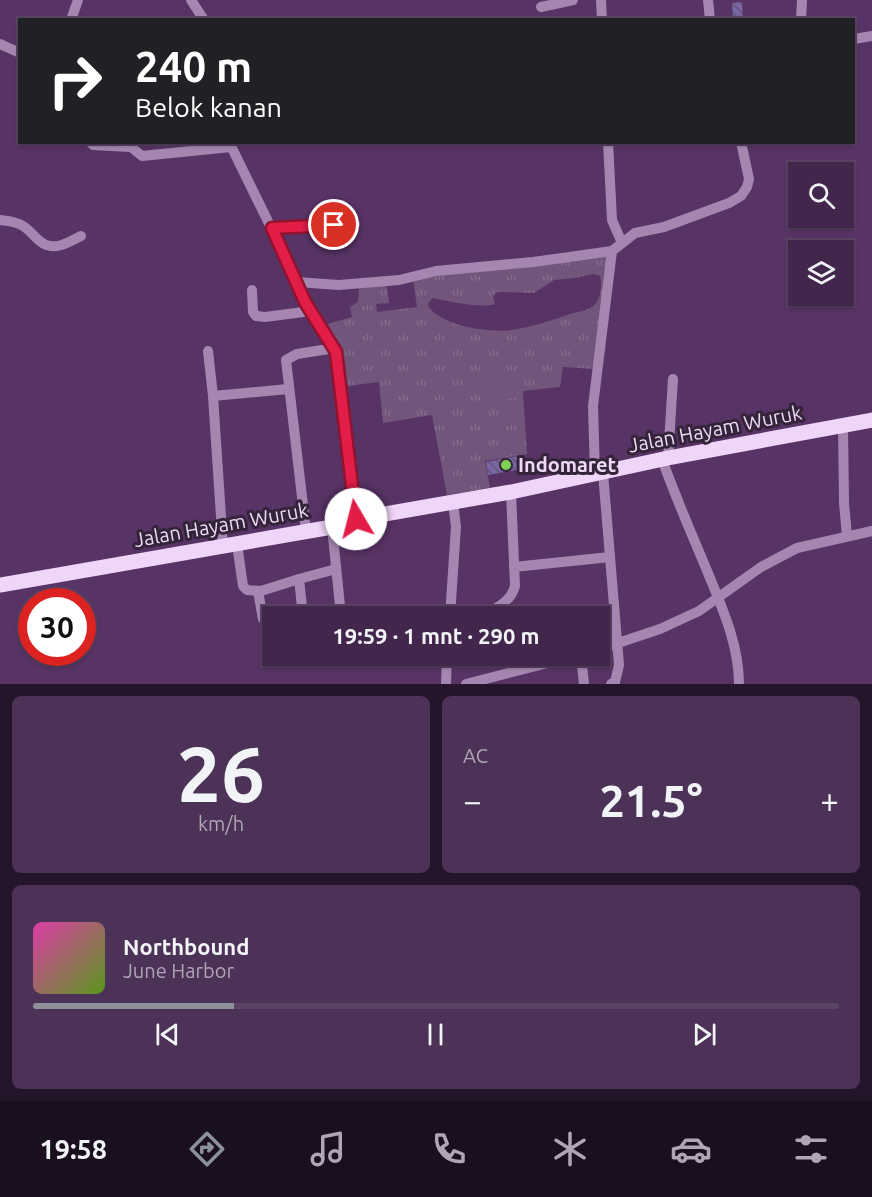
<!DOCTYPE html>
<html lang="id">
<meta charset="utf-8">
<style>
body{margin:0;font-family:Ubuntu,sans-serif;background:#4c3256;color:#f1f3f6;height:100vh;display:flex;flex-direction:column;font-size:22px;white-space:nowrap}
*{box-sizing:border-box;margin:0}
p{font-size:20px;color:#aea5b5}
.icon{flex:none;width:33px;height:33px;fill:none;stroke:currentColor;stroke-width:2;stroke-linecap:round;stroke-linejoin:round}
.map{position:relative;height:684px;overflow:hidden}
.drawer{display:flex;flex-direction:column;gap:12px;padding:12px;background:#24152a;flex:1}
.drawer>*{flex:none}
.top-card{position:absolute;left:18px;top:18px;width:837px;height:126px;border-radius:0px;box-shadow:0 2px 4px #0004,0 0 0 2px #5a4364;background:#202124;color:#fff;overflow:hidden}
.tools{position:absolute;left:788px;top:162px;display:grid;gap:12px}
.tools a{display:grid;place-items:center;width:66px;height:66px;border-radius:0px;background:#42264c;box-shadow:0 2px 4px #0004,0 0 0 2px #5a4364;font-size:30px}
.speed{position:absolute;left:18px;top:588px;display:flex;gap:12px;font-size:30px;font-weight:700;text-align:center}
.speed>*{display:grid;place-content:center;width:78px;height:78px;border-radius:50%;background:#42264c;box-shadow:0 2px 4px #0004,0 0 0 2px #5a4364;line-height:1}
.speed .limit{border:9px solid #d22;background:#fff;color:#111}
.pin{position:absolute;display:grid;place-items:center;width:51px;height:51px;color:#fff;margin:-26px;border:3px solid #fff;border-radius:50%;box-shadow:0 2px 6px #0007}
.me{position:absolute;width:66px;margin:-33px;rotate:352deg;stroke-linejoin:round;filter:drop-shadow(0 0 4px #0008)}
.turn{display:flex;align-items:center;gap:21px;height:126px;padding:0 18px;font-size:27px}
.turn .icon{width:78px;height:78px;stroke-width:2.5}
.turn b{display:block;font-size:42px;line-height:51px}
.big{font-size:45px;font-weight:600;line-height:1.1}
.drawer .widget{flex:1;display:flex;flex-direction:column;justify-content:center;gap:9px;min-width:0;padding:0 21px;border-radius:9px;background:#4c3256}
.drawer .dial{align-items:center;gap:0}
.dial b{font-size:78px;line-height:1}
.song{display:flex;align-items:center;gap:18px}
.cover{width:72px;height:72px;border-radius:9px;background:linear-gradient(135deg,hsl(320 70% 55%),hsl(90 70% 35%))}
.played{height:6px;border-radius:3px;background:linear-gradient(90deg,#8c9099 25%,#5a4364 25%)}
.keys{display:flex;justify-content:space-around;direction:ltr}
.heat{display:flex;justify-content:space-between;align-items:center;font-size:33px;direction:ltr}
.drawer .tiles{flex:1;display:grid;gap:12px;grid-template-columns:1fr 1fr}
.widget:last-child{grid-column:span 2}
.trip{position:absolute;left:262px;top:606px;width:348px;height:60px;border-radius:0px;background:#42264c;box-shadow:0 2px 4px #0004,0 0 0 2px #5a4364;font-weight:600;line-height:60px;text-align:center}
.tabs{display:flex;height:96px;justify-content:space-around;align-items:center;background:#1a0f1e;color:#aea5b5}
.tabs .icon{width:42px;height:42px}
.tabs .on{color:#8c9099}
.tabs b{font-size:27px;color:#f1f3f6}
.map>svg:first-child{display:block}
.grass{fill:url(#grass-tufts);fill-rule:evenodd}
.park{fill:#71557b}
.building{fill:url(#building-back-hatch)}
.lines{fill:none;stroke-linecap:round;stroke-linejoin:round}
.minor{stroke:#a586b0;stroke-width:10}
.major{stroke:#efd5f8;stroke-width:15}
.route-casing{stroke:#92132f;stroke-width:15}
.route{stroke:#e11d48;stroke-width:10}
.poi-dot{fill:#7cd155;stroke:#34243a;stroke-width:2}
.labels{text-anchor:middle;stroke-width:6;stroke-linejoin:round;paint-order:stroke}
.street-label{font-size:20px;fill:#eed8f6;stroke:#34243a}
.poi-label{font-size:20px;font-weight:bold;fill:#eed8f6;stroke:#34243a;text-anchor:start}
</style>
<div class="map">
<svg width="872" height="684" viewBox="0 0 872 684">
<defs>
<pattern id="grass-tufts" width="24" height="20" patternUnits="userSpaceOnUse" patternTransform="scale(1.5)"><rect width="24" height="20" fill="#71557b"/><path d="M3 7l-1-3M5 7V3M7 7l1-3M15 17l-1-3M17 17v-4M19 17l1-3" fill="none" stroke="#866d8e"/></pattern>
<pattern id="building-back-hatch" width="6" height="6" patternUnits="userSpaceOnUse" patternTransform="scale(1.5)"><rect width="6" height="6" fill="#7766a1"/><path d="M-1 5l2 2M0 0l6 6M5-1l2 2" fill="none" stroke="#61557a"/></pattern>
</defs>
<rect width="100%" height="100%" fill="#583365"/>
<path class="grass" d="M608,254L594,369L563,367L560,387L523,391L527,454L485,461L490,488L447,495L432,415L383,423L379,382L347,386L345,362L327,324L352,317L350,307L358,302L359,288L386,282L389,303L376,304L377,312L417,307L413,279ZM594,274L600,276C602,283 601,297 596,303C591,310 578,312 570,314C551,321 531,327 511,330C489,333 441,326 428,306L429,302L433,298C448,301 481,309 495,304L493,296L497,292L534,293L554,280L575,278Z"/>
<path class="park" d="M514,378L517,398L486,401L484,381Z"/>
<g class="building">
<path d="M742,2L743,20H733L732,3Z"/>
<path d="M524,455L527,468L488,475L486,462Z"/>
</g>
<g class="lines">
<g class="minor">
<path d="M191,0L204,20"/>
<path d="M601,0L602,20"/>
<path d="M708,0L710,20"/>
<path d="M541,7L573,0"/>
<path d="M71,20L78,0"/>
<path d="M801,20L802,0"/>
<path d="M854,39L872,36"/>
<path d="M0,44L20,53"/>
<path d="M90,142L93,145L131,147L142,156L231,147"/>
<path d="M229,142L280,246L305,302L336,352L356,519"/>
<path d="M608,142L612,220L622,243"/>
<path d="M0,220C8,221 16,221 23,226C30,230 34,237 41,242C53,252 70,242 81,236"/>
<path d="M272,228L355,224"/>
<path d="M297,282L339,285L399,280L436,271L533,262L612,251L635,233L664,227L729,203L741,196L747,187L749,179L741,142"/>
<path d="M252,290L253,312L256,316L265,317L311,311"/>
<path d="M208,351L213,396L223,547"/>
<path d="M213,396L288,389"/>
<path d="M843,425L844,503L847,536"/>
<path d="M668,458L673,379"/>
<path d="M662,459C676,499 694,539 710,578C724,612 739,647 739,684"/>
<path d="M603,473L619,665L615,682L611,684"/>
<path d="M595,475L593,406L612,251"/>
<path d="M332,527L341,616"/>
<path d="M306,531L286,360L297,354L335,348"/>
<path d="M237,544L243,586L247,590L261,591L299,579"/>
<path d="M514,567L610,557"/>
<path d="M258,591L263,619"/>
<path d="M303,616L299,579L336,569"/>
<path d="M450,616L456,527L453,502"/>
<path d="M483,616C496,608 511,602 515,586L511,492"/>
<path d="M600,649L660,629L699,611L761,567L797,548L872,531"/>
<path d="M581,656L584,684"/>
<path d="M446,684L447,656"/>
<path d="M466,684L575,656"/>
</g>
<path class="major" d="M0,585L332,527L356,519L511,492L668,458L872,420"/>
</g>
<g class="lines">
<g class="route-casing">
<path id="route" d="M334,225L272,228L305,302L336,352L356,519"/>
</g>
<use href="#route" class="route"/>
</g>
<circle class="poi-dot" cx="506" cy="465" r="6"/>
<g class="labels">
<g class="street-label">
<text transform="translate(715 429) rotate(-11)" y="7">Jalan Hayam Wuruk</text>
<text transform="translate(221 525) rotate(-10)" y="7">Jalan Hayam Wuruk</text>
</g>
<g class="poi-label">
<text x="518" y="472">Indomaret</text>
</g>
</g>
</svg>
<div class="tools">
<a><svg class="icon" aria-label="search" viewBox="0 0 24 24"><circle cx="10" cy="10" r="6"/><path d="M15 15l6 6"/></svg></a>
<a><svg class="icon" aria-label="layers" viewBox="0 0 24 24"><path d="M12 4l9 5-9 5-9-5zM3 14l9 5 9-5"/></svg></a>
</div>
<div class="speed"><div class="limit">30</div></div>
<div class="pin" style="left:334px;top:225px;background:#d93025"><svg class="icon" aria-label="arrive" viewBox="0 0 24 24"><path d="M6 21V4h12l-3 4 3 4H6"/></svg></div>
<svg class="me" style="left:356px;top:519px" viewBox="-20 -20 40 40"><circle r="19" fill="#fff"/><path d="M0-13L10 11 0 6-10 11z" fill="#e11d48"/></svg>
<div class="trip">19:59 · 1 mnt · 290 m</div>
<div class="top-card">
<div class="turn"><svg class="icon" aria-label="right" viewBox="0 0 24 24"><path d="M7 20v-9h11M14 6l5 5-5 5"/></svg><div><b>240 m</b>Belok kanan</div></div>
</div>
</div>
<section class="drawer">
<div class="tiles">
<div class="widget dial"><b>26</b><p>km/h</p></div>
<div class="widget"><p>AC</p>
<div class="heat"><a>−</a><b class="big">21.5°</b><a>+</a></div>
</div>
<div class="widget">
<div class="song"><i class="cover"></i><div><b>Northbound</b><p>June Harbor</p></div></div>
<div class="played"></div>
<div class="keys"><svg class="icon" aria-label="previous" viewBox="0 0 24 24"><path d="M18 5L8 12l10 7zM5 5v14"/></svg><svg class="icon" aria-label="pause" viewBox="0 0 24 24"><path d="M8 5v14M16 5v14"/></svg><svg class="icon" aria-label="next" viewBox="0 0 24 24"><path d="M6 5l10 7-10 7zM19 5v14"/></svg></div>
</div>
</div>
</section>
<nav class="tabs">
<b>19:58</b>
<svg class="icon on" aria-label="directions" viewBox="0 0 24 24"><path d="M12 3l9 9-9 9-9-9zM9 14v-3h6M13 9l2 2-2 2"/></svg>
<svg class="icon" aria-label="music" viewBox="0 0 24 24"><path d="M9 18V5l10-2v13"/><circle cx="6" cy="18" r="3"/><circle cx="16" cy="16" r="3"/></svg>
<svg class="icon" aria-label="phone" viewBox="0 0 24 24"><path d="M5 4h4l2 5-3 2q2 4 5 5l2-3 5 2v4C11 20 4 13 5 4z"/></svg>
<svg class="icon" aria-label="climate" viewBox="0 0 24 24"><path d="M12 3v18M4 7l16 10M4 17L20 7"/></svg>
<svg class="icon" aria-label="car" viewBox="0 0 24 24"><path d="M5 17H2v-5l4-1 3-4h7l3 4 3 1v5h-3M9 17h6M6 11h13"/><circle cx="7" cy="17" r="2"/><circle cx="17" cy="17" r="2"/></svg>
<svg class="icon" aria-label="filters" viewBox="0 0 24 24"><path d="M4 7h16M4 17h16"/><circle cx="9" cy="7" r="2"/><circle cx="15" cy="17" r="2"/></svg>
</nav>
